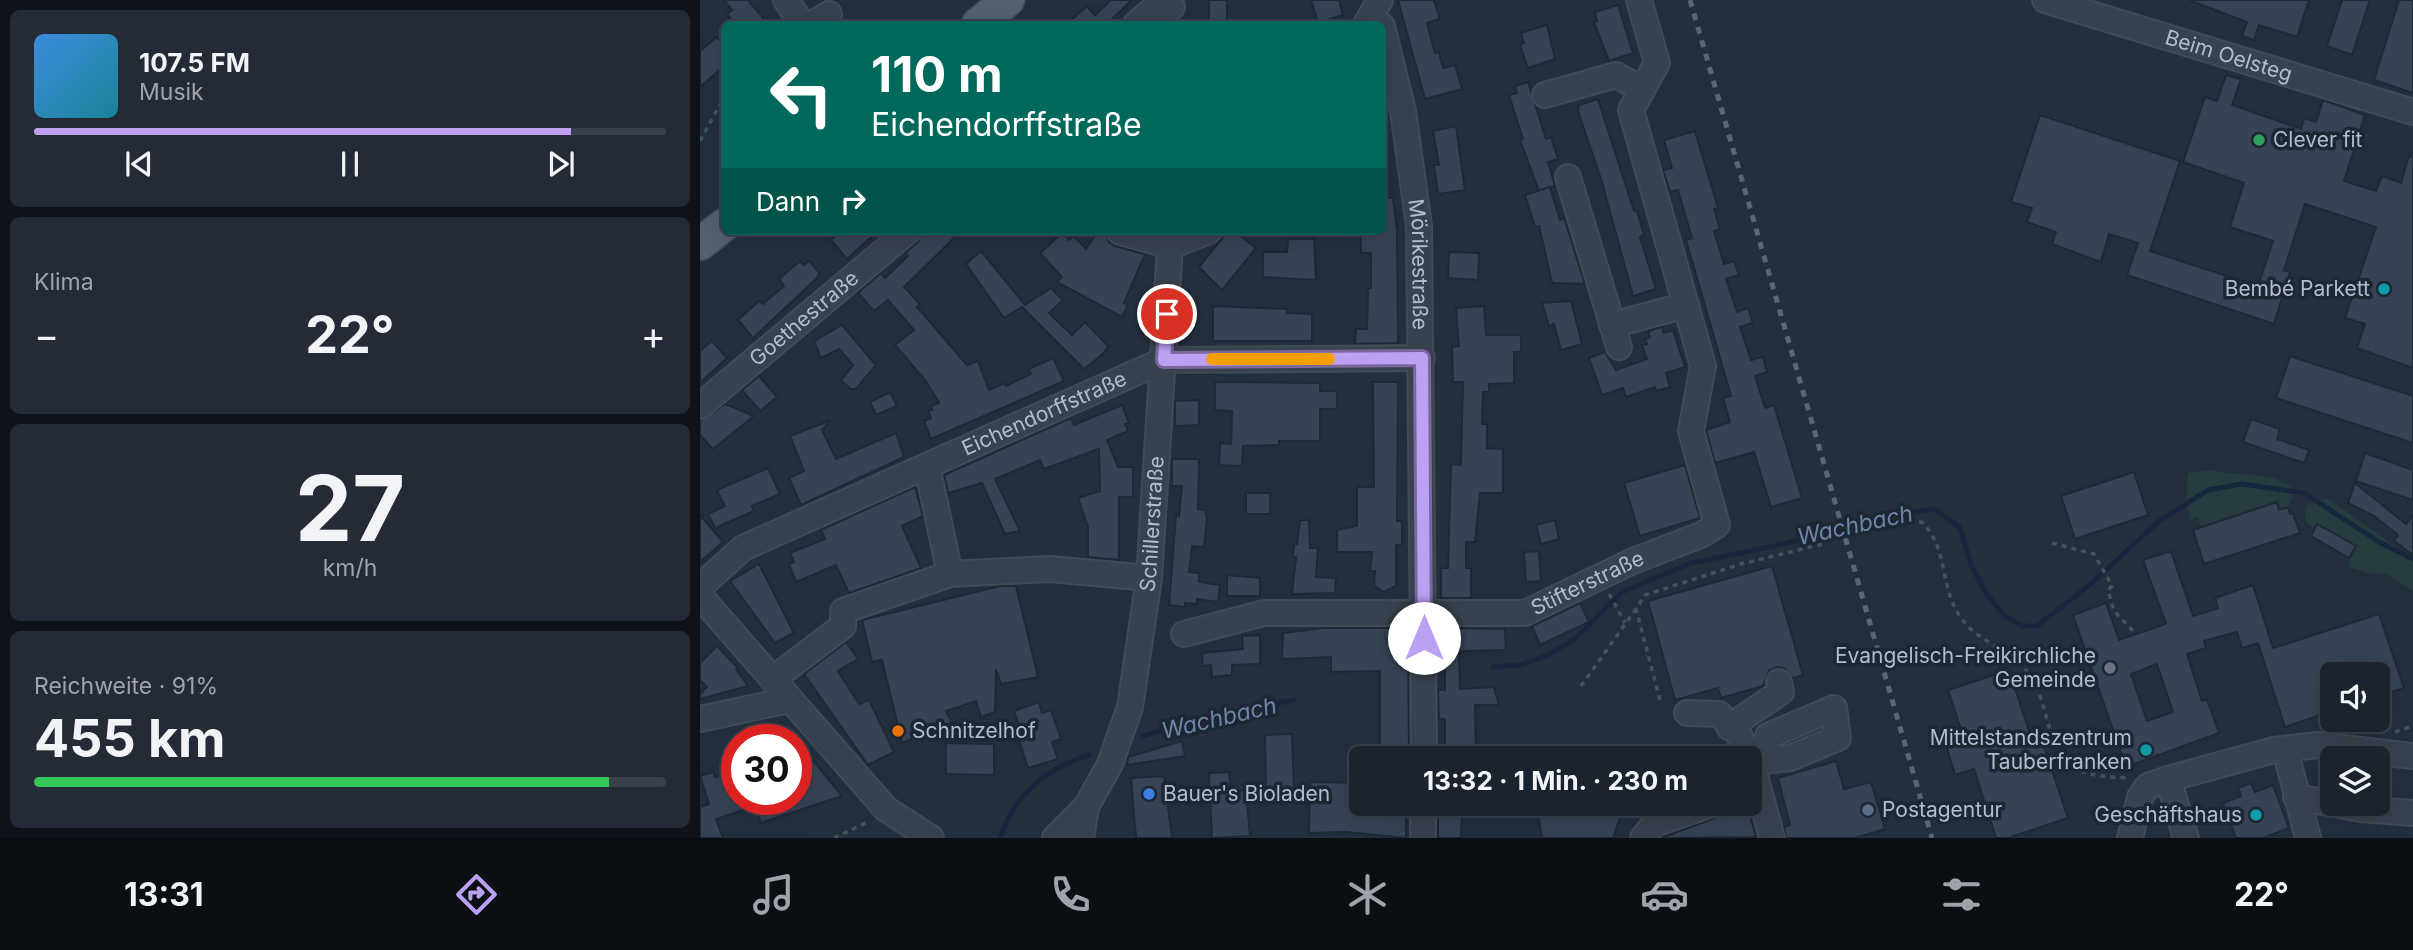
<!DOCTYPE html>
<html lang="de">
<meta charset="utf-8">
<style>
body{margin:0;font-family:Inter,sans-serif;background:#242b36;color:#f1f3f6;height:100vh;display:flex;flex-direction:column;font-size:26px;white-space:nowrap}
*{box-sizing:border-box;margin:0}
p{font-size:23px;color:#a0a4aa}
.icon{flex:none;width:38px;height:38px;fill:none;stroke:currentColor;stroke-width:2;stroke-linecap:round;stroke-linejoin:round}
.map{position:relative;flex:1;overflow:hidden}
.sheet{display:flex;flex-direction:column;gap:10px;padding:10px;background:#0f1319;width:700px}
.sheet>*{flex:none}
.top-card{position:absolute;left:21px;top:21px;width:665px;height:214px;border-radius:10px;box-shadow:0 7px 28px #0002,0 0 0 2px #39404a;background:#00695c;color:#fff;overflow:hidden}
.tools{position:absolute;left:1620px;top:662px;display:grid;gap:14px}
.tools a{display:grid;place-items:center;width:70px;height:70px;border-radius:10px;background:#1b232e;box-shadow:0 7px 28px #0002,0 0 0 2px #39404a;font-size:35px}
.speed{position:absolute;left:21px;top:724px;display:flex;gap:14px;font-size:35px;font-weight:700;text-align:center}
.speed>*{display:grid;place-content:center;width:91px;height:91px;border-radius:50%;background:#1b232e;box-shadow:0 7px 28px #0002,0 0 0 2px #39404a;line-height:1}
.speed .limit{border:10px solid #d22;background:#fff;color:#111}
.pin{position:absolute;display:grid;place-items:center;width:60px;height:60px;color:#fff;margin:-30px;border:4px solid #fff;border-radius:50%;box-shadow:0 2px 7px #0007}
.me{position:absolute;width:77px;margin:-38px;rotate:0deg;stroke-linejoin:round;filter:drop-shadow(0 0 5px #0008)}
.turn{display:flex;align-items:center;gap:24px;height:147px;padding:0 35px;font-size:32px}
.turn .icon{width:91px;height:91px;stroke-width:2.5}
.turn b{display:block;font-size:49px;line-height:60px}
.then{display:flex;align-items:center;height:66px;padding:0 35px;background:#0003;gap:14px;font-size:26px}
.big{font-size:52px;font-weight:700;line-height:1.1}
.sheet .widget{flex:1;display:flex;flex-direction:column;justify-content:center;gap:10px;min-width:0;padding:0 24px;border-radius:10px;background:#242b36}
.sheet .dial{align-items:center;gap:0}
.dial b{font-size:91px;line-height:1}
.song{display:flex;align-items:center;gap:21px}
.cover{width:84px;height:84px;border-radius:10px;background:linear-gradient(135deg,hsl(210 70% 55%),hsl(190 70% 35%))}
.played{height:7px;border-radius:4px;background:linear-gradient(90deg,#bca0f2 85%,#39404a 85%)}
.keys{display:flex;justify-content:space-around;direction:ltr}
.heat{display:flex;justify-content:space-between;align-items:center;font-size:38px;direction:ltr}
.charge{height:10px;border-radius:5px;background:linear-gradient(90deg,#34c759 91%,#39404a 0)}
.trip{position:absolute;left:649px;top:746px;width:413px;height:70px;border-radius:10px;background:#1b232e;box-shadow:0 7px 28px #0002,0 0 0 2px #39404a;font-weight:700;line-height:70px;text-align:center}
.tab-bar{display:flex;height:112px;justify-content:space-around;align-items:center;background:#0b0e12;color:#a0a4aa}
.tab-bar .icon{width:49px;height:49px}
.tab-bar .active{color:#bca0f2}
.tab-bar b{font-size:32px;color:#f1f3f6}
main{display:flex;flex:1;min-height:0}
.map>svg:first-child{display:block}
.green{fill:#263c3f}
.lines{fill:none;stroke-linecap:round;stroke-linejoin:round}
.stream{stroke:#17263c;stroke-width:5}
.building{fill:#364354;stroke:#1f2835;stroke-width:2;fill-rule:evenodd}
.minor-casing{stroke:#414a57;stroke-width:28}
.major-casing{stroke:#414a57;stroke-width:35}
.path{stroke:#3f5557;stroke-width:3.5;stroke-dasharray:5 5;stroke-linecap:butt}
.minor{stroke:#38414e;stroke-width:24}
.major{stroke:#56606e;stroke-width:32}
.rail{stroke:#5a6575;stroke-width:5;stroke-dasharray:7 7;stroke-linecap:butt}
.route-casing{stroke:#7a689d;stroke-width:18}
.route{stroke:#bca0f2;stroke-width:12}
.slow{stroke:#f59e0b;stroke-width:12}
.leisure-dot{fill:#2e9e5b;stroke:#1d2633;stroke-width:2.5}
.culture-dot{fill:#0f9aa8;stroke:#1d2633;stroke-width:2.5}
.worship-dot{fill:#6b7280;stroke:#1d2633;stroke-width:2.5}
.food-dot{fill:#e8710a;stroke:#1d2633;stroke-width:2.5}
.shop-dot{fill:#3f7fe0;stroke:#1d2633;stroke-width:2.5}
.service-dot{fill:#5c6f8a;stroke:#1d2633;stroke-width:2.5}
.labels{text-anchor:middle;stroke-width:7;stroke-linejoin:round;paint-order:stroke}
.street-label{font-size:21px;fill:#b4bcc9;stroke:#1d2633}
.poi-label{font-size:21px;fill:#b4bcc9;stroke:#1d2633;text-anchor:start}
.water-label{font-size:23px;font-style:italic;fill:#6d86a8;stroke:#1d2633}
</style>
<main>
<section class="sheet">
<div class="widget">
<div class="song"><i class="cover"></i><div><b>107.5 FM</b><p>Musik</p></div></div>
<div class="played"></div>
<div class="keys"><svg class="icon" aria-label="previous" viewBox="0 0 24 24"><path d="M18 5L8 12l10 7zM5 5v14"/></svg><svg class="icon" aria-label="pause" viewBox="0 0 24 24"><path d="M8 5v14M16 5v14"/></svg><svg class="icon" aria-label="next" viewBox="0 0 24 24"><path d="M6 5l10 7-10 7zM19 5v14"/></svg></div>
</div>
<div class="widget"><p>Klima</p>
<div class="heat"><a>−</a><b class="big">22°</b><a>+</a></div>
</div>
<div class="widget dial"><b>27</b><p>km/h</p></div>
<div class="widget"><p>Reichweite · 91%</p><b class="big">455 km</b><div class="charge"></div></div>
</section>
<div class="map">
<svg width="1713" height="838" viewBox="0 0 1713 838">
<rect width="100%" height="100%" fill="#242f3e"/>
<g class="green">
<path d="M1513,470C1539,478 1575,469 1595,491L1588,507L1579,510L1576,502L1501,527L1498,517L1490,520L1486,501L1488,473Z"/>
<path d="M1627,498L1713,559V591L1687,574L1669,573L1648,567L1656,545L1618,524L1615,529L1605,521L1606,506Z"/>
</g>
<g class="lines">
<g class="stream">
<path d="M793,667L820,665L846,656L875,639L922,592L991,563L1075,546L1197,514L1235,509L1260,528L1271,565L1286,593L1304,616L1323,626H1337L1392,583L1459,521L1508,490L1542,484L1604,493L1679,542L1713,559"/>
<path d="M443,736L508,717L594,700"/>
<path d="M300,838C314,795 347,768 389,755"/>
</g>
</g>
<g class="building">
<path d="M24,0H48L68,24H35L27,14L32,10Z"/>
<path d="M411,0H432L407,24H367L387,6L395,15Z"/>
<rect x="509" y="0" width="18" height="24"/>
<path d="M611,0H639L643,15L618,23Z"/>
<path d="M698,0H734L740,19L727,23L735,53L739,52L743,68L755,65L762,89L725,99Z"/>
<path d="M1489,0H1609L1597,37L1559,25L1554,40L1542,36L1547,22Z"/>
<path d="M1642,0H1670L1652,55L1627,46Z"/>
<path d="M1699,0H1713V93L1674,80Z"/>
<path d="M918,5L933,53L909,61L894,22L897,21L895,12Z"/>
<path d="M847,25L855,59L828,68L820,45L824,43L821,33Z"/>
<path d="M17,37L24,46V66L0,87V51Z"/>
<path d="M1526,75L1541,79L1532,105L1601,129L1604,118L1616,122L1623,100L1665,115L1644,181L1676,191L1682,176L1701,183L1709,156L1713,157V368L1657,348L1665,324L1645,318L1676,227L1605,204L1584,270L1590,272L1574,324L1427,275L1438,243L1409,234L1401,262L1352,244L1356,232L1327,222L1332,208L1311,202L1340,115L1480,161L1450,251L1558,286L1573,241L1530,227L1544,183L1483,162L1505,97L1517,101Z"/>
<path d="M828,82L846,139L851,137L858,159L848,162L855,186L839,191L820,140L823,139L809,95L817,93L815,86Z"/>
<path d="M898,99L934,211H937L944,235L940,237L956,289L933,296L902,182L878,111L879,105Z"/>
<path d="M756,126L765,190L738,194L734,165H739L733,131Z"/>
<path d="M995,131L1018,208L1014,209L1020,229L1014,231L1024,264L1034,261L1039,275L1026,279L1037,312L1048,308L1053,323L1040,327L1051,360L1063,357L1067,372L1055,376L1065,408L1074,405L1102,498L1071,507L1054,452L1015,463L1006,430L1030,422L1023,398L1031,396L986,240L992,238L978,190L970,192L963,170L972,168L964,140Z"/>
<path d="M850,187L860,220L864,218L885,284L852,283L839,226L835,227L825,195Z"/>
<path d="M682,198H693L697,231L698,343L655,344L656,329H667L668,288H671V253H661L660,232H682Z"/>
<path d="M141,231H178L147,259L131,240Z"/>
<path d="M222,231H261L204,287L220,304L217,307L267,365L278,361L289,390L305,383L306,386L331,374L329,369L353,358L364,381L231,439L224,421L231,418L228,411L232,410L231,406L239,403L226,381L195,345L214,330L188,300L174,311L158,293L181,273L185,278L208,256L205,253L218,242Z"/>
<path d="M398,231L406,232L409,242L415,246L445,254L424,303L428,305L422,317L357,282L362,277L340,253L362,233L369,240L374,236L386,249Z"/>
<path d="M528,231L539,235L556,248L522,290L499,267Z"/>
<path d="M588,239H614L616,280L563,277V252H587Z"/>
<path d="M281,251L325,305L351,288L363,300L349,313L372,335L385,322L408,346L403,354L384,369L322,307L304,318L266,264Z"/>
<path d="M749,252L779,253L778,280L748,278Z"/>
<path d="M100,261L104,265L109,261L120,273L116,279L53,338L38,320L59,301L63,304L84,286L79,279Z"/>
<path d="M871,301L882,344L861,350L854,324L849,326L842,303Z"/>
<path d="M513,306L587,309V313L612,314V341H513Z"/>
<path d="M784,306L786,335H821V352H814V383L789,384V392H783L782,424H787V448L803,449V493H780L775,542H766V568H771V598H741V568H748L751,464L761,465L763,382H753L752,347L759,346L756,308Z"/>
<path d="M142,325L176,365L156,389H151L141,381L153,365L139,349L121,358L114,341Z"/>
<path d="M962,327L964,333L973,330L985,367L966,373L970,387L956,391L955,387L926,397L923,388L902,395L889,358L905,352L916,370L947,359L942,345L947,344L945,339L950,337L948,331Z"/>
<path d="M12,341L27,358L0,383V351Z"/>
<path d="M1590,356L1713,396V443L1576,398Z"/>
<path d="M59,376L77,397L60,411L42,390Z"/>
<path d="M515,382L620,383V391H637V409H620V441H579V445L543,446L542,466L519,465L520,443L531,444L532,411L515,410Z"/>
<path d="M673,382H698L697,521H702V545H696V586L684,592L674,586L675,571H670L672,552H637V530L657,526V487H674Z"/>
<path d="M190,392L197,406L176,415L170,402Z"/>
<path d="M499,400V425L475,426V401Z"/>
<path d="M25,404L54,416L13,449L0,435V421Z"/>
<path d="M422,405L429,423L425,424L428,431L407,440L418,467H433V497H419V560L388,557V527L378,498L400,491L399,449L344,469L340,460L295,479L320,531L305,534L282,483L248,493L244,475L371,418L374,425Z"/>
<path d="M1551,419L1580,429L1577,439L1609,450L1604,463L1543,442Z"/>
<path d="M131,420L122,430L136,459L196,433L204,457L101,505L89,478L104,471L90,436Z"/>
<path d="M1665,453L1713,470V500L1656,481Z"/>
<path d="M472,459H499L498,509L505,510L507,518L504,547L492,546L489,572L499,573V582L520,585L518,602L497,599V604L485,603V607L469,605L476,515L479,516L482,486H472Z"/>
<path d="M985,465L1000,518L940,536L924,483Z"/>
<path d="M68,468L80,494L52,506L54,511L15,528L8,514L25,506L17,490Z"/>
<path d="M1434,472L1448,515L1375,539L1361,496Z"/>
<path d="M1655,483L1706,524L1713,515V555L1694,541L1698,535L1674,516L1648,503Z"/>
<path d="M215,487L223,516L202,526L221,568L149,593L136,565L96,582L89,564L94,562L90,553L125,539L121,530Z"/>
<rect x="546" y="493" width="24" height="21"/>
<path d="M1577,502L1579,510L1588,507L1590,514L1593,513L1600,533L1504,564L1493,530Z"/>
<path d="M0,515L23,542L0,562Z"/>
<path d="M600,520H609L610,548H618L616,577L636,578L635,593L592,594L596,557H593L594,544H597Z"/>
<path d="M855,520L859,539L841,544L836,525Z"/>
<path d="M1617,524L1656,546L1649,558L1611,536Z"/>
<path d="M839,551L841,581L826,582L824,552Z"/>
<path d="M1471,551L1493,616L1518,608L1515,598L1553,585L1573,648L1679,614L1704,688L1678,696V674H1633V711L1585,727L1558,643L1542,648L1537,632L1504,641L1506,648L1487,654L1502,701L1507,699L1519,733L1426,767L1373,615L1406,603L1419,640L1466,624L1443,560ZM1457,664L1473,712L1447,721L1431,674Z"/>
<path d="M59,564L94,633L75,643L30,581Z"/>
<path d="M1072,566L1103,675L1093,678L1084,668L1077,667L1069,671L1063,686L1021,698L1018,688L975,700L948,601Z"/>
<path d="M527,575L560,578V596H527Z"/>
<path d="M300,586H316L338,677L301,684L296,669L295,712L281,717L276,701L246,711L252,723L202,743L182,660L172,662L162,620Z"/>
<path d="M880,603L889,622L840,645L832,626Z"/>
<path d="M624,628H708L709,758H680V671L631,672V657L582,659L583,633Z"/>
<path d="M738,628L805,629L806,650L761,651L759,654L760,689L794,687L799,705H775L776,758H745V719H739L738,690H745V654H738Z"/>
<path d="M560,635V664L532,665V675L512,677L511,665L503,666L502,653L543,649L542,636Z"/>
<path d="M146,642L158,659L138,671L159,704L169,700L194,752L168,765L104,674Z"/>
<path d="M17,646L38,668L36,669L48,686L0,699V694L7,687L0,680V663Z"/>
<path d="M1309,670L1331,737L1340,734L1368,818L1308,838H1296L1274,769L1255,775L1246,745L1264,739L1248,690Z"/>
<path d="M339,702L342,713L351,710L361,739L352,742L358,759L328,768L318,737L322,735L314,711Z"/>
<path d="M82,722L142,796L61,823L55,806L16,819L23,838H0V807L9,804L0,776L13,772L15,777L37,770V800H96V740H60Z"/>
<path d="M592,734L594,788L566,789L565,735Z"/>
<path d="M482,741L485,756L427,765L428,757Z"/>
<path d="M246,743L294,744V775L246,774Z"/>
<path d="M1136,761L1144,789L1171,782L1185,829L1155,838H1086L1084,827L1090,825L1078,778Z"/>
<path d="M529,772L531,791L546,790L550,836L512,838L509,773Z"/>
<path d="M464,776L472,838H436L431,778Z"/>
<path d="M610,782L662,783V803H706V838L646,832L609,833Z"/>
<path d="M1551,783L1555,792L1573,785L1589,828L1563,838H1536L1523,803L1541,796L1538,788Z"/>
<path d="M738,803H749V808H762L761,838H738Z"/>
<path d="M836,803H918L915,810L922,812L913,838H842Z"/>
<path d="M1048,808L1056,837L962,838L1025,814Z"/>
</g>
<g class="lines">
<g class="minor-casing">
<g id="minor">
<path d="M86,0L102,24"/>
<path id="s1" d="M1345,0L1713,112"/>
<path d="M112,24L129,14"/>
<path d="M436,24L451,11L472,7"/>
<path d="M666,24L680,0"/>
<path id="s2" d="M682,26L703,111L719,226L724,758"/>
<path d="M845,95L916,75L942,89"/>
<path d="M868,177L919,347"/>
<path d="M420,232L471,246L509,231"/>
<path d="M912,325L986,305"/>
<path id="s3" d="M0,406L208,231"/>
<path d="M227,466L250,574"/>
<path id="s4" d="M0,587L43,548L464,360L722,358"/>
<path d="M0,596L186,809L231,838"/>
<path id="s5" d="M484,634L564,613H825L933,561L1001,535L1017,525L991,431L1003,366L931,110L957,63L939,0"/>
<path d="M73,679L143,626V611L250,574L350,569L449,578"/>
<path d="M987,713L1019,714L1038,733L1050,757L1072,838"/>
<path d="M0,719L89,700"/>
<path d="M1029,727L1081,692L1079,682"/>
<path d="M1585,749L1608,838"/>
<path d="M1053,767L1065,761L1090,758L1138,738L1134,708L1068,736L1065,761"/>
<path d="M1468,779L1486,838"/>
<path d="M1596,797L1661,809L1713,813"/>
<path id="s6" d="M355,838L386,807L410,764L430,707L449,578L471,231"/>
<path d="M381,838L386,807"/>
<path d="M723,838V803"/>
<path d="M943,838L954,824L1015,803"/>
<path d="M1430,838L1440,797L1448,786L1468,779L1574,750L1618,745L1713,756"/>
</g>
</g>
<g class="major-casing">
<g id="major">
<path d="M278,24L308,0"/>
<path d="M0,244L24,225"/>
</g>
</g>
<g class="path">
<path d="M0,141L24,97"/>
<path d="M1199,523L1222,522C1247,547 1240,580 1256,610C1273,641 1302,644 1324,668C1358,706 1337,771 1403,776C1411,777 1421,779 1429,777"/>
<path d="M1352,543L1394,554L1412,586L1408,590L1414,611L1436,634"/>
<path d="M909,594L925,623"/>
<path d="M881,686L936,609"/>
<path d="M960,700L936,609L945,595L1041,564L1123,544"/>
<path d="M1647,726L1674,729"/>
<path d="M1695,732L1713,726"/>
<path d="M134,838L170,821"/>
</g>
<use href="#minor" class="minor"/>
<use href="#major" class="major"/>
<path class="rail" d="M990,0L1232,838"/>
</g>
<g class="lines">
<g class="route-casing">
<path id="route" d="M467,314L464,360L722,358L724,638"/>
</g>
<use href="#route" class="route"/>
<path class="slow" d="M512,359H629"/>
</g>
<circle class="leisure-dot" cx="1559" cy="140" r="7"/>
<g class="culture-dot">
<circle cx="1684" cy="289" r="7"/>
<circle cx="1446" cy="750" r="7"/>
<circle cx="1556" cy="815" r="7"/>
</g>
<circle class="worship-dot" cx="1410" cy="668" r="7"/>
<circle class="food-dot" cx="198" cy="731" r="7"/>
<circle class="shop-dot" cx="449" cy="794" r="7"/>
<circle class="service-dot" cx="1168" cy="810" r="7"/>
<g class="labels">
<g class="street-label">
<text dy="7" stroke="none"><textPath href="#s1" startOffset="192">Beim Oelsteg</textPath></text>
<text dy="7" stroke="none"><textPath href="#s2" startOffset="242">Mörikestraße</textPath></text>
<text dy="7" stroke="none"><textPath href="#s3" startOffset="136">Goethestraße</textPath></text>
<text dy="7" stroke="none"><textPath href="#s4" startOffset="388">Eichendorffstraße</textPath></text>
<text dy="7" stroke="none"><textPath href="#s6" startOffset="338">Schillerstraße</textPath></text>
<text dy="7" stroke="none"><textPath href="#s5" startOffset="413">Stifterstraße</textPath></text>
</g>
<g class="poi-label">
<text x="1573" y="147">Clever fit</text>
<text x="1670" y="296" text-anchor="end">Bembé Parkett</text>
<text x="1396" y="663" text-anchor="end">Evangelisch-Freikirchliche<tspan x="1396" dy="24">Gemeinde</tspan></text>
<text x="212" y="738">Schnitzelhof</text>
<text x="1432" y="745" text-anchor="end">Mittelstandszentrum<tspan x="1432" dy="24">Tauberfranken</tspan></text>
<text x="463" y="801">Bauer's Bioladen</text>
<text x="1182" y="817">Postagentur</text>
<text x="1542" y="822" text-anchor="end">Geschäftshaus</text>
</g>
<g class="water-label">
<text transform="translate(1155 525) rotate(-12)" y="8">Wachbach</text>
<text transform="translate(519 718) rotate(-13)" y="8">Wachbach</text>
</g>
</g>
</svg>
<div class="tools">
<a><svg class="icon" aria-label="sound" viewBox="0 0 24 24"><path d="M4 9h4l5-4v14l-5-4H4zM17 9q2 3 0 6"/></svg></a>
<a><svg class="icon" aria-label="layers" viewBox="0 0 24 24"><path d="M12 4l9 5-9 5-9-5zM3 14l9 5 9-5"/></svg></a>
</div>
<div class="speed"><div class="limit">30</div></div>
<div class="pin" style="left:467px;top:314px;background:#d93025"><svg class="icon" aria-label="arrive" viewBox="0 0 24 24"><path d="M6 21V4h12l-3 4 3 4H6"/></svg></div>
<svg class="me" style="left:724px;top:638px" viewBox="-20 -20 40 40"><circle r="19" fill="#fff"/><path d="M0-13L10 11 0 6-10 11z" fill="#bca0f2"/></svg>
<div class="trip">13:32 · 1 Min. · 230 m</div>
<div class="top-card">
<div class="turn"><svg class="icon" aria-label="left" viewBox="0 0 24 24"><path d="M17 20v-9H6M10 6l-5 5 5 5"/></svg><div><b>110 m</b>Eichendorffstraße</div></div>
<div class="then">Dann<svg class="icon" aria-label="right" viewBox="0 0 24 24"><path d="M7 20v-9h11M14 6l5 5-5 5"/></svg></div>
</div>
</div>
</main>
<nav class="tab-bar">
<b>13:31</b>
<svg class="icon active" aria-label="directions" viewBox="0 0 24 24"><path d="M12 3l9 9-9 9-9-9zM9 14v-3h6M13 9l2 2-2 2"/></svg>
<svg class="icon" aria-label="music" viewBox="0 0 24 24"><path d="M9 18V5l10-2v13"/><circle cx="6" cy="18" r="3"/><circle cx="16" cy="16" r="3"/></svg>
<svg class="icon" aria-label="phone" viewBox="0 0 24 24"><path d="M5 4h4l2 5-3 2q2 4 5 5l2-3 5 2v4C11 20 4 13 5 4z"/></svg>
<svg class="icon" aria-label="climate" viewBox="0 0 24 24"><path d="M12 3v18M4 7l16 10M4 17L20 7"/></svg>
<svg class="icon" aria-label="car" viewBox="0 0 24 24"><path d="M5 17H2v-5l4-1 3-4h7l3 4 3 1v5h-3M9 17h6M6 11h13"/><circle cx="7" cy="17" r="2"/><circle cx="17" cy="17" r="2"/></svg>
<svg class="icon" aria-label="filters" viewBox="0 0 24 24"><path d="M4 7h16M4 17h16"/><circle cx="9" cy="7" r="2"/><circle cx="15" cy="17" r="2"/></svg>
<b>22°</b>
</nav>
